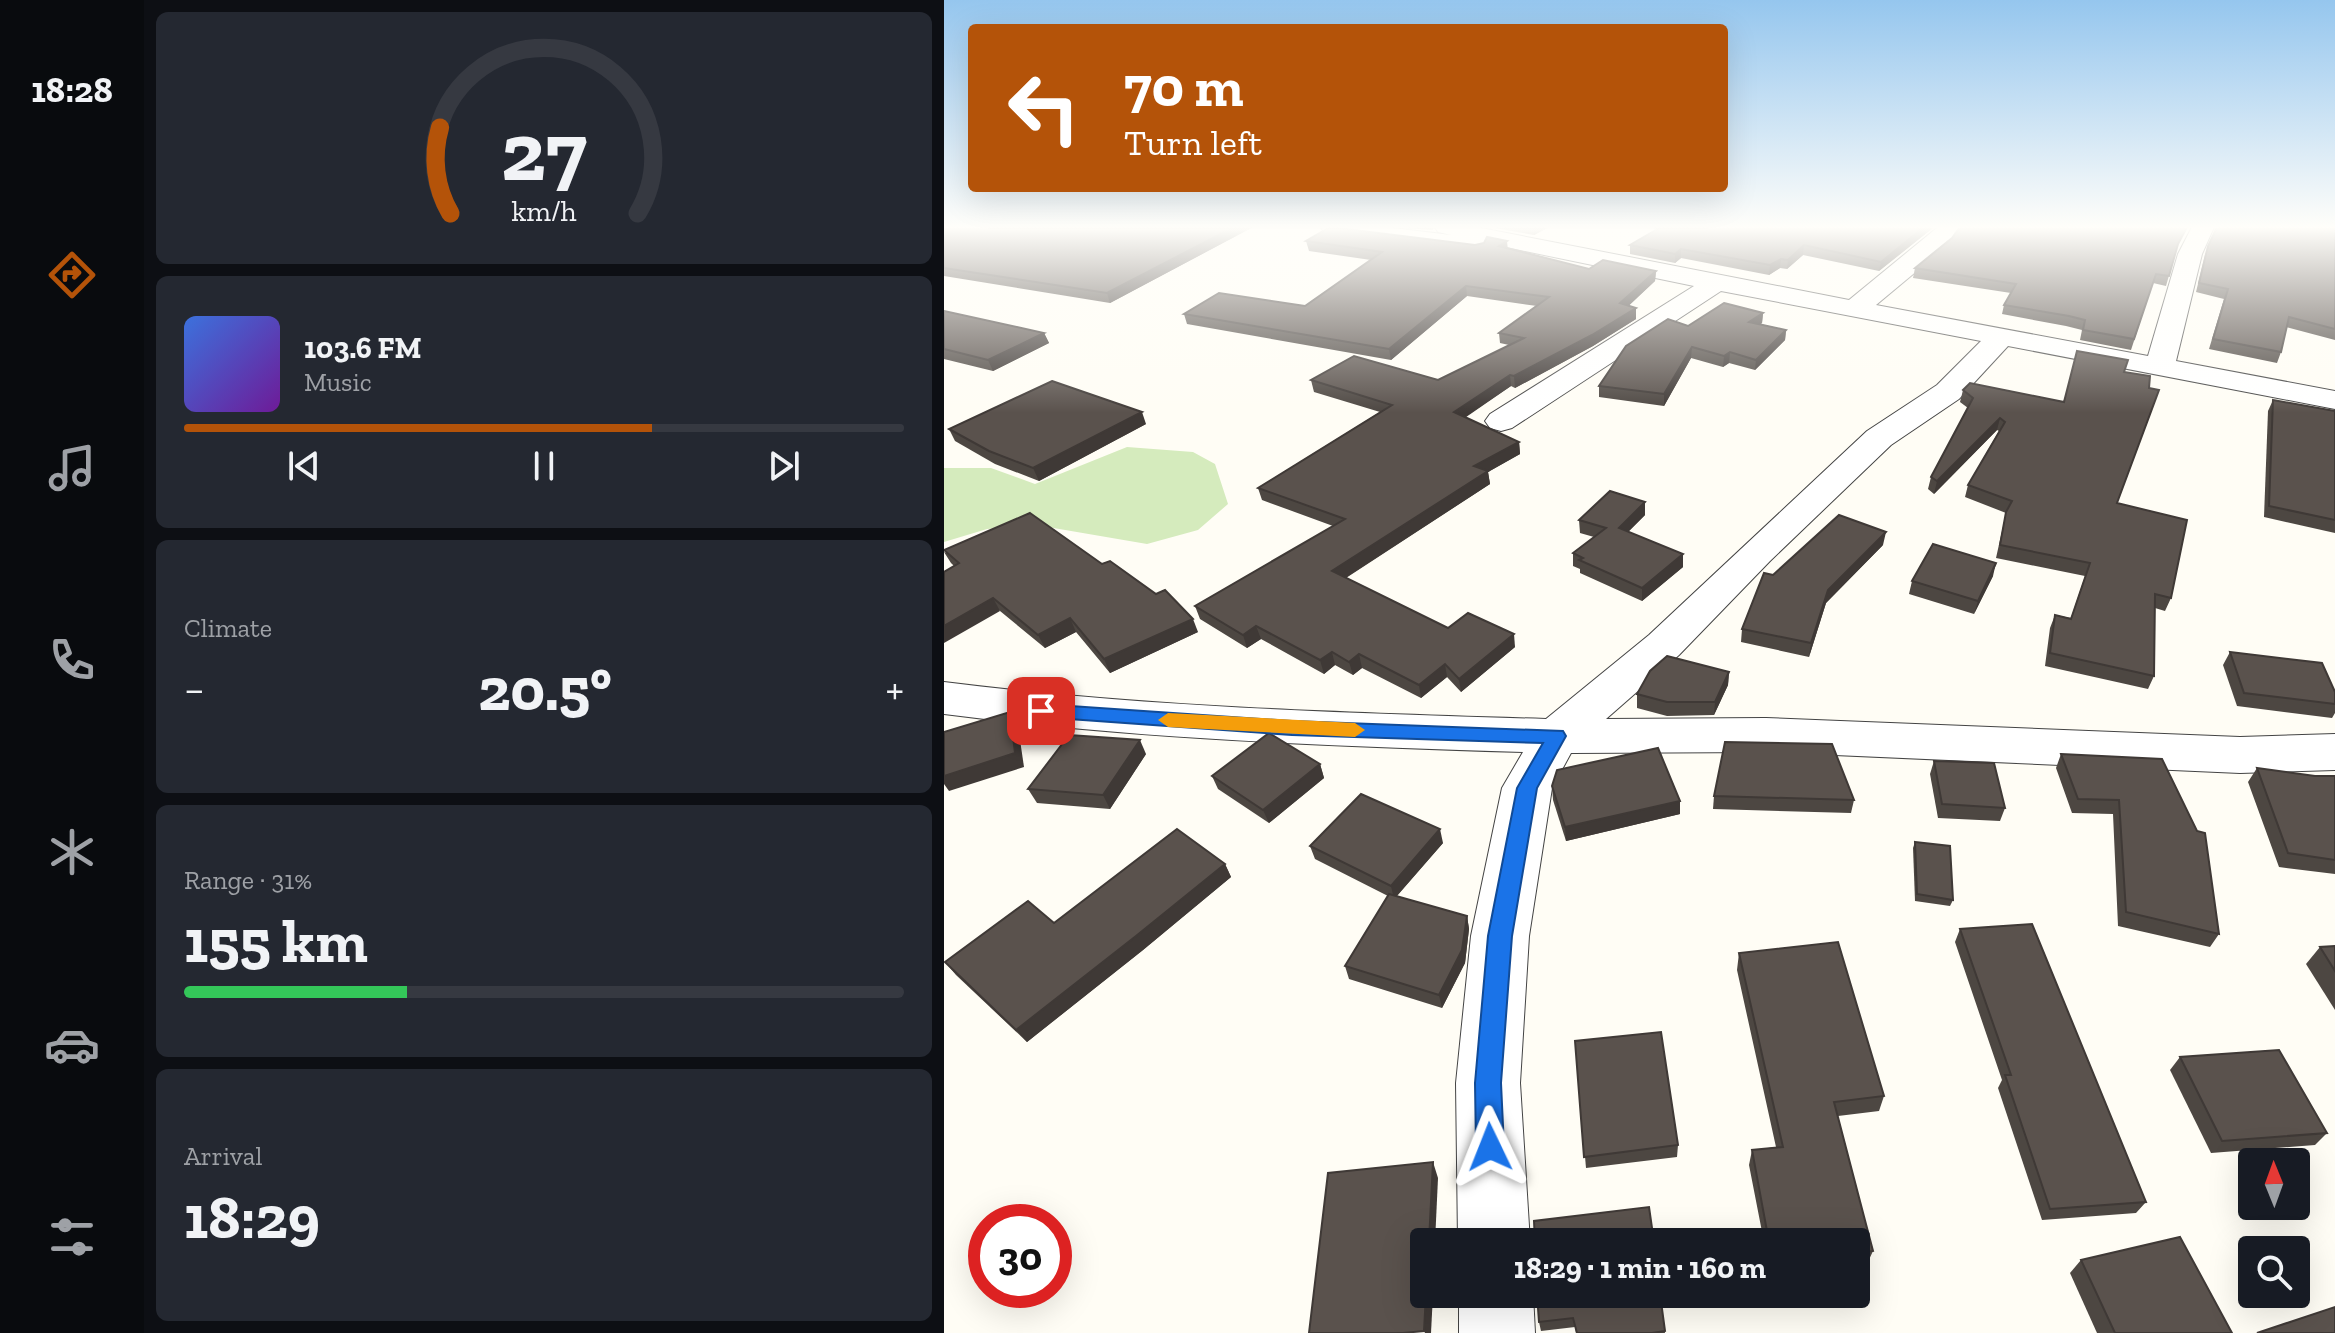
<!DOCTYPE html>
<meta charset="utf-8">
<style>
body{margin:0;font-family:"Zilla Slab",serif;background:#242831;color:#f1f3f6;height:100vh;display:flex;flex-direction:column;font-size:30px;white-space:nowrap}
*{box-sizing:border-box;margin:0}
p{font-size:26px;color:#9ea1a6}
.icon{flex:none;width:44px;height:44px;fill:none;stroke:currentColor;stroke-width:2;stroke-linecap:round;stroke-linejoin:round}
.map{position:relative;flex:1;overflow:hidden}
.drawer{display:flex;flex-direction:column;gap:12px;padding:12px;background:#0d0f14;width:800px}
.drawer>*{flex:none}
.top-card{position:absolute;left:24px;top:24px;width:760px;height:168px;border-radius:8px;box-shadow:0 8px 32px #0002;background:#b45309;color:#fff;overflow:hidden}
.needle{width:52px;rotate:359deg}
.tools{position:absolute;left:1294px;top:1148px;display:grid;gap:16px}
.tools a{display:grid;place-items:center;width:72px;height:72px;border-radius:8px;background:#171b24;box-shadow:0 8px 32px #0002;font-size:40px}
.speed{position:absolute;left:24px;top:1204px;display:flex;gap:16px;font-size:40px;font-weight:700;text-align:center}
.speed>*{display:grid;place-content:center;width:104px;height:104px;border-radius:50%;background:#171b24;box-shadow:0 8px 32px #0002;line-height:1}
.speed .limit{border:12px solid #d22;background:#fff;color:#111}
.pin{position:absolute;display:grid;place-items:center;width:68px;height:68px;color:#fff;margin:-34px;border-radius:16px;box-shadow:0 4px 12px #0006}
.me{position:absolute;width:88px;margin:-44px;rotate:358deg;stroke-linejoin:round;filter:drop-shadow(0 0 6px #0008)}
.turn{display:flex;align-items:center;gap:28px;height:168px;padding:0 24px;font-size:36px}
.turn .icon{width:104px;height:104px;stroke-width:2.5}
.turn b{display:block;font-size:56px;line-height:68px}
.big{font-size:60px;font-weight:700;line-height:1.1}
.drawer .widget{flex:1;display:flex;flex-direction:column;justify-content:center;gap:12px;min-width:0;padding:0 28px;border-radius:12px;background:#242831}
.drawer .dial{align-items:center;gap:0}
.dial svg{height:208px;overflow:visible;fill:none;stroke:#363941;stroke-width:7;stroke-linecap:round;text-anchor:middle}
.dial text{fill:#f1f3f6;stroke:none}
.song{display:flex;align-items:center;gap:24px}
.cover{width:96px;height:96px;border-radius:12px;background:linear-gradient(135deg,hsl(220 70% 55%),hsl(280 70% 35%))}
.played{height:8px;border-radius:4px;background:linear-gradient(90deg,#b45309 65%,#363941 65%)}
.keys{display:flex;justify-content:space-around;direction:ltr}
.heat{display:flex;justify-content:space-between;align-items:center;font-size:44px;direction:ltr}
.charge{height:12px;border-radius:6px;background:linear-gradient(90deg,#34c759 31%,#363941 0)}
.trip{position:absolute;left:466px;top:1228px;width:460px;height:80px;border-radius:8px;background:#171b24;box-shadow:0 8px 32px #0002;font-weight:700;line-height:80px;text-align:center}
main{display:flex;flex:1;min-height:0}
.dock{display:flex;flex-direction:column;width:144px;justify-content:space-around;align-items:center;background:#090b0e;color:#9ea1a6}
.dock .icon{width:56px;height:56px}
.dock .selected{color:#b45309}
.dock b{font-size:36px;color:#f1f3f6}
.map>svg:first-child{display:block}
.green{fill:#d5ebbd}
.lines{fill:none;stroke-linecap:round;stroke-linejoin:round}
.minor-casing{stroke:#444;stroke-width:2}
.minor{fill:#fff;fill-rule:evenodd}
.wall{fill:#4d4742}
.shaded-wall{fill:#3f3936}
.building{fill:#5a524d;stroke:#3f3936;stroke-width:2}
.route{fill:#1a73e8;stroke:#114b97;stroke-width:2}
.slow{fill:#f59e0b}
</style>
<main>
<nav class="dock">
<b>18:28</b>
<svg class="icon selected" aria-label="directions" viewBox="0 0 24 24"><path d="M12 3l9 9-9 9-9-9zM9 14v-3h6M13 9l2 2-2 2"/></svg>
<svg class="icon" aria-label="music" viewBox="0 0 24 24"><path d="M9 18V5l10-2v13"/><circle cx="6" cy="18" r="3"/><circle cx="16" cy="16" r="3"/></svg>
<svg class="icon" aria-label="phone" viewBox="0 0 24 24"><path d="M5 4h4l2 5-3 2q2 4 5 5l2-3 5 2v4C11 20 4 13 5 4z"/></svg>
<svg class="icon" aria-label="climate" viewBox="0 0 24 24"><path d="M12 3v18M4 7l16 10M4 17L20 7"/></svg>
<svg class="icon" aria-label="car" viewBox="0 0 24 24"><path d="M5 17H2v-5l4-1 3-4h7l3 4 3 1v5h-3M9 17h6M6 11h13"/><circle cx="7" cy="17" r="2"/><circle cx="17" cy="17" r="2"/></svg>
<svg class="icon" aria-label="filters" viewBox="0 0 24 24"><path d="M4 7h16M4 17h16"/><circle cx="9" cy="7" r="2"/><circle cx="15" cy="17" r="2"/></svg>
</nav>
<section class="drawer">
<div class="widget dial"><svg viewBox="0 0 100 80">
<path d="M14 69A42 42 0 1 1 86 69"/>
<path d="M14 69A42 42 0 0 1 10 36" stroke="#b45309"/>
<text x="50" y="56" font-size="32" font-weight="700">27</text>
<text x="50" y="72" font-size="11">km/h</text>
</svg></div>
<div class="widget">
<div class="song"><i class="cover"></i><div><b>103.6 FM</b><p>Music</p></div></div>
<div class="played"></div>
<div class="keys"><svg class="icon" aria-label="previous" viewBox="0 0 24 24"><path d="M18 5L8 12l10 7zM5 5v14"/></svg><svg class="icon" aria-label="pause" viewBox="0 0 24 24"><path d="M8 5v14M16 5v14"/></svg><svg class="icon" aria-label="next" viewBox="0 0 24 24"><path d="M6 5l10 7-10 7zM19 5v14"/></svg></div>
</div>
<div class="widget"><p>Climate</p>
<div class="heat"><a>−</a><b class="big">20.5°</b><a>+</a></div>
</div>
<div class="widget"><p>Range · 31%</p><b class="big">155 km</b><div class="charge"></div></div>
<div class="widget"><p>Arrival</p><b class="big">18:29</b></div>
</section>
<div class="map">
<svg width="1391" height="1333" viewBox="0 0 1391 1333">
<rect width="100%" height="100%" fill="#fffdf5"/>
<path class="green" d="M183,447L249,452L271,464L284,504L254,530L203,544L92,525L43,529L0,542V468H47L91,484Z"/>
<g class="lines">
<g class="minor-casing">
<g id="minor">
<path d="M377,227H440L507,235L494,232L491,227H532L905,300L994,227H1017L1004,245L932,305L1204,356L1234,254L1248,227H1270L1258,254L1232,361L1391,391V409L1064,346L1015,399L947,445L826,561L735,655L662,719L822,718L1296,737L1391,734V770L1296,773L822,752L627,753L608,788L585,936L576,1083L586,1242H514L512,1083L527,936L558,788L579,752C385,746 192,739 0,714V682C200,707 400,713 602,719L705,635L923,431L993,385L1037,341L777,291L568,428L557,431L546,428L541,421L546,414L750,286L542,243L540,250L532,252L388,234L380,232Z"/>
<path d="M515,1294H589L591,1333H515Z"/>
</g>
</g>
<use href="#minor" class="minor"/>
</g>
<g class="wall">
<path d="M0,227H309L166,303L0,276Z"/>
<path d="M445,227H490L489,230Z"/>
<path d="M545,227H605L590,235Z"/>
<path d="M705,227H990L935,271L859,255L843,269L836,268L825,275L737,258L731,263L686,254V245L714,229Z"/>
<path d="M1272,227H1391V340L1342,327L1337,352L1333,363L1265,349L1280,299L1252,292L1261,255Z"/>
<path d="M1008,238L1232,251L1222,286L1209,283L1187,350L1136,340L1138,330L1122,326L1058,314L1060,305L1067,293L969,278L971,268Z"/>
<path d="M362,241L531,245L564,248L645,269L712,271L711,281L684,306L692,308V319L649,346L571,388L567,386L521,417L575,442L576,454L544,472L546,484L402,578L504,628L571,647L517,692L503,677L477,698L418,668L409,675L391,665L380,674L317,639L303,648L256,619L251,606L389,526L318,500L314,488L436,412L370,392L367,380H494L565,345L556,343L555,333L593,306L523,296L447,360L243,324L240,314L361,306L427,260L365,251Z"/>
<path d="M0,311L100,333L105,343L49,371L0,359Z"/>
<path d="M819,313L818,323L816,324L842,330L841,340L811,370L785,363L779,367L747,358L720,406L655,397V386L744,326Z"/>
<path d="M1180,372L1173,503L1227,598L1221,611L1211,608L1210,676L1204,689L1101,666L1106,628L1111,615L1127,618L1141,576L1052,558L1062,513L1021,497L1024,485L1055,431L1053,430L990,494L984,489L987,477L1024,408L1016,402L1019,390L1120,402Z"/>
<path d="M1329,400L1391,411V533L1320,517L1324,411Z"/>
<path d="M202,424L95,481L51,464L11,441L5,429Z"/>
<path d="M701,515L684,532L739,554V567L698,601L636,573V569L629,566V553L650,537L636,533L635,520Z"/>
<path d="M939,545L882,603L865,657L797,642L798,629L829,575Z"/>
<path d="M0,552L254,632L166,673L132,632L101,648L56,611L7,563Z"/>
<path d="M1049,576L1030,614L965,594L968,581Z"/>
<path d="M1286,652L1391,692V713L1388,718L1293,706L1279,665Z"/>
<path d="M785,672L784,685L770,715L723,716L693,708V694Z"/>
<path d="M202,754L166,809L93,803L84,789Z"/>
<path d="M1117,754L1218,759L1275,934L1266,947L1174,926L1169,814L1128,813L1112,768Z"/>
<path d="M990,761L1061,808L1056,821L994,818L986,774Z"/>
<path d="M376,764L380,778L325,823L274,789L268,776Z"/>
<path d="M1313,768L1371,776H1391V874L1335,867L1304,782Z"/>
<path d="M608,786L736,801V814L622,841L609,800Z"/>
<path d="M770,796L910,800L907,813L769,809Z"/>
<path d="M971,842L1009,900L1006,906L971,901L969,848Z"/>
<path d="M499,843L453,896L523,916L525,929L521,963L498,1008L405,979L401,966L444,896L371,859L366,846Z"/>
<path d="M281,864L287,877L199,950L83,1042L12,975L1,962Z"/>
<path d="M1016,929L1202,1202L1192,1213L1098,1220L1054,1088L1058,1080L1011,942Z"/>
<path d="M1391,946V1010L1362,964L1376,947Z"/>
<path d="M795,953L940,1096L935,1111L894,1116L929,1251L923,1264L912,1265V1242H820L805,1165L808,1150L832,1147L793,970Z"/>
<path d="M631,1041L734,1145L733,1157L642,1168Z"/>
<path d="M1236,1057L1383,1133L1371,1145L1267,1153L1226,1070Z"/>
<path d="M1137,1260L1288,1333H1153L1126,1273Z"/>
<path d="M716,1294L721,1333H632L631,1327L597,1331L595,1322Z"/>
</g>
<g class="shaded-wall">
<path d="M290,227H309L166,303L163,293Z"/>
<path d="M590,227H605L590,235Z"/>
<path d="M980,227H990L935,271L937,262Z"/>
<path d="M563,241L564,251L555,246Z"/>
<path d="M860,245L859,255L843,269L844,260Z"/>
<path d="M737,249V258L731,263V254Z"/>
<path d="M837,259L836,268L825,275L826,265Z"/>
<path d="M712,271L711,281L676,314V303Z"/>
<path d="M522,286L523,296L447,360L445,349Z"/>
<path d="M692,308V319L649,346L571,388L570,376Z"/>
<path d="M819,313L818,323L804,333L805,322Z"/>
<path d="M842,330L841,340L811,370L812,360Z"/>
<path d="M100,333L105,343L49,371L44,360Z"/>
<path d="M748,347L747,358L720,406V394Z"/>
<path d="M786,352L785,363L779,367L780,356Z"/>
<path d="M566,375L567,386L512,424L510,412Z"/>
<path d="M198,412L202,424L95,481L89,468Z"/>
<path d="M1056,418L1053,430L990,494L993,481Z"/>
<path d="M575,442L576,454L544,472L546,484L392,584L388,571L530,466Z"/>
<path d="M701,502V515L675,541V528Z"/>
<path d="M942,532L939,545L882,603L865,657L867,643L884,590Z"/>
<path d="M739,554V567L698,601V588Z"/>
<path d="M1052,563L1049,576L1030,614L1034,601Z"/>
<path d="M49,598L56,611L0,643V626Z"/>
<path d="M126,618L132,632L101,648L94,635Z"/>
<path d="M249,619L254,632L166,673L160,659Z"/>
<path d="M312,626L317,639L303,648L299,635Z"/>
<path d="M570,634L571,647L517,692L515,679Z"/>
<path d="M388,652L391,665L380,674L376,660Z"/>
<path d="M415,654L418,668L409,675L405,662Z"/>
<path d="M501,664L503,677L477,698L475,685Z"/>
<path d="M785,672L784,685L770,715L771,702Z"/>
<path d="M66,712L74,726L80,767L5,791L0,784V776Z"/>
<path d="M196,740L202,754L166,809L159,795Z"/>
<path d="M376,764L380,778L325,823L319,810Z"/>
<path d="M736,801V814L622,841L621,827Z"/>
<path d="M496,829L499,843L450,899L447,886Z"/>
<path d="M281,864L287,877L199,950L83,1042L72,1030Z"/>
<path d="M523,916L525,929L521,963L498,1008L495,995Z"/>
<path d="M489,1162L494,1178L491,1242H485Z"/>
<path d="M482,1294H489L487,1333H481L480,1331Z"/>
</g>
<g class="building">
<path d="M0,227H290L163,293L0,268Z"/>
<path d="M386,227L531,245L540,243L543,237L563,241L555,246L645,269L659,260L712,271L676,303L692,308L648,335L570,376L566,375L510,412L575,442L530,466L544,471L388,571L504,628L524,613L570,634L515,679L501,664L475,685L415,654L405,662L388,652L376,660L312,626L299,635L251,606L401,519L314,488L448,405L367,380L410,356L494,380L580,338L555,333L605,297L522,286L445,349L240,314L275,293L361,306L438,252L362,241Z"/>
<path d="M717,227H980L937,262L860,245L844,260L837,259L826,265L737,249L731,254L686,245Z"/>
<path d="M1016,227H1243L1234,244L1225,276L1212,274L1190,339L1139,330L1141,320L1125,316L1060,305L1072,284L971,268L1008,238Z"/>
<path d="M1273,227H1391V329L1345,317L1337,352L1269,339L1284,289L1255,283L1264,246Z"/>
<path d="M780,303L819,313L805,322L842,330L812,360L786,352L780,356L748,347L720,394L655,386L682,346L724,319L744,326Z"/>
<path d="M0,311L100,333L44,360L0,349Z"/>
<path d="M1133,351L1184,360L1180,372L1206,376L1205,388L1215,390L1173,503L1243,520L1227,598L1211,594L1210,676L1106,653L1111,615L1127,619L1146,563L1056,545L1062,512L1068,501L1024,485L1061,422L1056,418L993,481L987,477L1029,398L1019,390L1026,383L1120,402Z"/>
<path d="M108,381L198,412L89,468L45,451L5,429Z"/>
<path d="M1329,400L1391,411V520L1325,506Z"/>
<path d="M666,491L701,502L675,528L739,554L698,588L635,560L639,558L629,553L662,528L635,520Z"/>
<path d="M86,513L158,564L166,561L212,594L221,590L249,619L160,659L126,618L94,635L49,598L0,626V572L15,563L0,550Z"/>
<path d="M895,515L942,532L884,590L867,643L798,629L820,573L829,575Z"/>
<path d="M989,544L1052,563L1034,601L968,581Z"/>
<path d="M1286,652L1378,663L1391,692V704L1300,693Z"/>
<path d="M723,656L785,672L771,702H723L693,694L706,671Z"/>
<path d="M66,712L71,753L0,776V732Z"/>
<path d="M325,733L376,764L319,810L268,776Z"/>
<path d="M125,735L196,740L159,795L84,789Z"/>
<path d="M781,742L888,744L910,800L770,796Z"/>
<path d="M714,748L736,801L621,827L608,786L613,770Z"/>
<path d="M1117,754L1218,759L1253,831L1261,833L1275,934L1182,912L1175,800L1134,799Z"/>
<path d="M990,761L1050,763L1061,808L998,804Z"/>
<path d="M1313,768L1371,776H1391V860L1344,853Z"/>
<path d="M417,794L496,829L447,886L366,846Z"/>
<path d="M233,829L281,864L192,936L72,1030L1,962L84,901L110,923Z"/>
<path d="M971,842L1006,846L1009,900L973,894Z"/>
<path d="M445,894L523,916L518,950L495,995L401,966Z"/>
<path d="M1088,924L1202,1202L1106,1209L1061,1075H1067L1016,929Z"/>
<path d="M894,942L940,1096L890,1102L929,1251L912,1253V1242H825L808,1150L839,1147L795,953Z"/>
<path d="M1391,946V971L1376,947Z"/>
<path d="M717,1032L734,1145L640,1157L631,1041Z"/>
<path d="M1335,1050L1383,1133L1278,1141L1236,1057Z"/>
<path d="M489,1162L485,1242H480V1294H482L480,1331L459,1333H365L384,1173Z"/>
<path d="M705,1207L710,1242H591L590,1221Z"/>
<path d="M1236,1237L1288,1333H1171L1137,1260Z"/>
<path d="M593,1294H716L721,1331L708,1333H633L629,1318L595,1322Z"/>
<path d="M1391,1307V1333H1313Z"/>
</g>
<linearGradient id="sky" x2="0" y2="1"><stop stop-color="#95c6ee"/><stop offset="0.55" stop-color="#fffefa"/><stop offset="1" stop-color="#fffefa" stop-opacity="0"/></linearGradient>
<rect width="1391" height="413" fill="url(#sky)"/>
<path class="route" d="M97,704L348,721L619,731L622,736L593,788L568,936L557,1083L560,1147L556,1156L546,1161L537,1156L532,1147L531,1083L544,936L573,788L599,743L348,735L97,717L88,711Z"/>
<path class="slow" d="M224,713L411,723L421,730L411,737L224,727L214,720Z"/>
</svg>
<div class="tools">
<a><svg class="needle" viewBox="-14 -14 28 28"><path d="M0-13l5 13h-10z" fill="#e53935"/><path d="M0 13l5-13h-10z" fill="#9ea1a6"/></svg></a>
<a><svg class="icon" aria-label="search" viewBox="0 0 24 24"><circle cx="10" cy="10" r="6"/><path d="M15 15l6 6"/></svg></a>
</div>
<div class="speed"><div class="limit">30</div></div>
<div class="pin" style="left:97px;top:711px;background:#d93025"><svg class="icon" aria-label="arrive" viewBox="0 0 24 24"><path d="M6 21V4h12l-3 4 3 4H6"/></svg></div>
<svg class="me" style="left:546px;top:1147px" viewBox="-20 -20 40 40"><path d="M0-17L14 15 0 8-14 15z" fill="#1a73e8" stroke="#fff" stroke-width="4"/></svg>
<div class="trip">18:29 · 1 min · 160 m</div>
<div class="top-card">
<div class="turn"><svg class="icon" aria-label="left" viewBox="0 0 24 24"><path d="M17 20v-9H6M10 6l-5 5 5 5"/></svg><div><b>70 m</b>Turn left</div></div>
</div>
</div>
</main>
